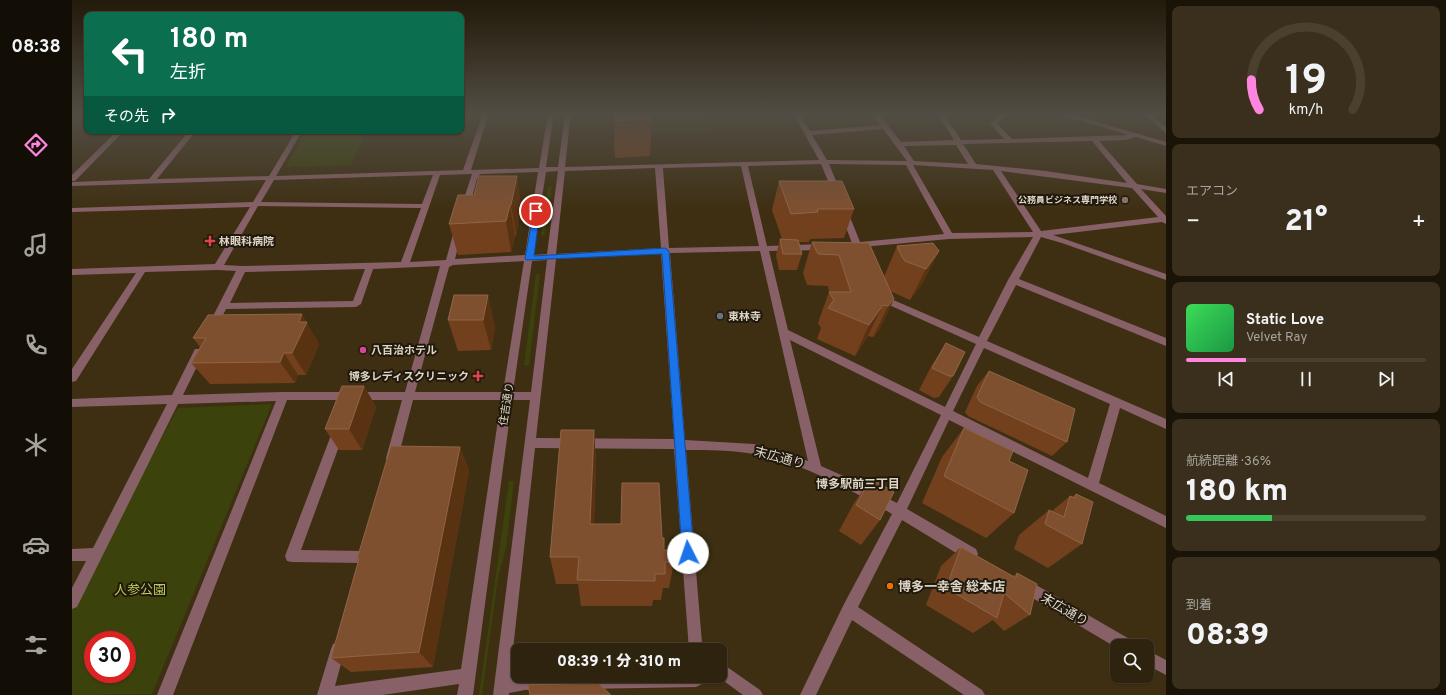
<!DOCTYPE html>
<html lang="ja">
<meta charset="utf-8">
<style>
body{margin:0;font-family:Overpass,"Noto Sans JP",sans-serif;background:#3a2f1c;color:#f1f3f6;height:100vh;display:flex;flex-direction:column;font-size:15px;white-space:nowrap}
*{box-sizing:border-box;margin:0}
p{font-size:13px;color:#a7a49e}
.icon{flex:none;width:22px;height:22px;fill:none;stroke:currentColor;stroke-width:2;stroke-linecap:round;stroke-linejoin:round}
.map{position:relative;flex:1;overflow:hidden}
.sheet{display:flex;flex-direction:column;gap:6px;padding:6px;background:#191308;width:280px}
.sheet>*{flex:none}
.guide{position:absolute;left:12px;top:12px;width:380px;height:122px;border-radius:8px;box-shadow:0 1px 3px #0004,0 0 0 1px #49402e;background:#0b6e4f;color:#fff;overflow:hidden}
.buttons{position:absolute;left:1038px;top:639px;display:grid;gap:8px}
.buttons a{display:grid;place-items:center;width:44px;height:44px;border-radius:8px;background:#2e230e;box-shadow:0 1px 3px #0004,0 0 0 1px #49402e;font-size:20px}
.speed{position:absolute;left:12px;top:631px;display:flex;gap:8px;font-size:20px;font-weight:700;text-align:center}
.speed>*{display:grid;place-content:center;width:52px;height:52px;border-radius:50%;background:#2e230e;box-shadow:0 1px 3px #0004,0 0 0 1px #49402e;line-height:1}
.speed .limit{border:6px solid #d22;background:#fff;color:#111}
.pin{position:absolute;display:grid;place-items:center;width:34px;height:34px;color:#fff;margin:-17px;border:2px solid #fff;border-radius:50%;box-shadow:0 1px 4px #0007}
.me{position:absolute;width:44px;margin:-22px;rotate:356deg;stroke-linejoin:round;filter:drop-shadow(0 0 3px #0008)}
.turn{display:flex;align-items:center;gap:14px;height:84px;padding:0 20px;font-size:18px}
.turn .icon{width:52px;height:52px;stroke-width:2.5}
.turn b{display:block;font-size:28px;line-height:34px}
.then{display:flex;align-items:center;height:38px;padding:0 20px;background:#0003;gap:8px;font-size:15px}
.big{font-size:30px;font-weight:800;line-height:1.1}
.sheet .widget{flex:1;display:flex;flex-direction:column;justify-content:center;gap:6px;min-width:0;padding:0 14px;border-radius:8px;background:#3a2f1c}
.sheet .dial{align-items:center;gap:0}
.dial svg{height:104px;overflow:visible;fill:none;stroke:#49402e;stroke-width:7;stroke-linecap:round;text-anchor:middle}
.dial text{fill:#f1f3f6;stroke:none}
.song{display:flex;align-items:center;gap:12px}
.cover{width:48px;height:48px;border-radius:6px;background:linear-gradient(135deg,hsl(130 70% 55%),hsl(140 70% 35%))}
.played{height:4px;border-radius:2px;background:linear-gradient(90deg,#ff85df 25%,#49402e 25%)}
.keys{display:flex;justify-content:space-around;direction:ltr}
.heat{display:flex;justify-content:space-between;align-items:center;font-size:22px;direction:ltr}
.charge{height:6px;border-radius:3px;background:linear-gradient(90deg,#34c759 36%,#49402e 0)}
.trip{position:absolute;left:439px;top:643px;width:216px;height:40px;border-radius:8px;background:#2e230e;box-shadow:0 1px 3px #0004,0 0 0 1px #49402e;font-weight:800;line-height:40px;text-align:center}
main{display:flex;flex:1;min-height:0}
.tab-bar{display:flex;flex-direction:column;width:72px;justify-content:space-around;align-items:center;background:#120e06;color:#a7a49e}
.tab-bar .icon{width:28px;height:28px}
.tab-bar .selected{color:#ff85df}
.tab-bar b{font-size:18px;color:#f1f3f6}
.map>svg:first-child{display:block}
.green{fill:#3c420b;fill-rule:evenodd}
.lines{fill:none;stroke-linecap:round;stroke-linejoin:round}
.minor{fill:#886168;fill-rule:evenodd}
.wall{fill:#73401e}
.shaded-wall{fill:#593311}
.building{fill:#7f5030;stroke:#8e6547}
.route{fill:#1a73e8;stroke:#114b97}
.education-dot{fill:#8d6e63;stroke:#1f180c;stroke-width:1.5}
.health-dot{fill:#e0444e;stroke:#1f180c;stroke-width:1.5}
.worship-dot{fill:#6b7280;stroke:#1f180c;stroke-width:1.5}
.hotel-dot{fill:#d1479c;stroke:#1f180c;stroke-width:1.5}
.food-dot{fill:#e8710a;stroke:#1f180c;stroke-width:1.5}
.labels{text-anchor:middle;stroke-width:4;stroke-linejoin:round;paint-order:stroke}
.far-poi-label{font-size:9px;font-weight:bold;fill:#ded5c5;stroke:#1f180c;text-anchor:end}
.poi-label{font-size:11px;font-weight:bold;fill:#ded5c5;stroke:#1f180c;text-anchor:start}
.street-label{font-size:11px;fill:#ded5c5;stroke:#1f180c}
.neighbourhood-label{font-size:12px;font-weight:bold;fill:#ded5c5;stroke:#1f180c}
.near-street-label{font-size:13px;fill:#ded5c5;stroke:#1f180c}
.near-poi-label{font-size:13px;font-weight:bold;fill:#ded5c5;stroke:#1f180c;text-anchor:start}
.near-park-label{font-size:13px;fill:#becc56;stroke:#1f180c}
</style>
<main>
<nav class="tab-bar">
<b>08:38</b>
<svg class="icon selected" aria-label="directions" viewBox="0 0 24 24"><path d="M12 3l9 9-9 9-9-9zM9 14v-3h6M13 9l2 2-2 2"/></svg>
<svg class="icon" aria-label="music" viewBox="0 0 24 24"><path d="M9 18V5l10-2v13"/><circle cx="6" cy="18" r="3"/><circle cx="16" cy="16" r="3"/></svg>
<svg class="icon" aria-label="phone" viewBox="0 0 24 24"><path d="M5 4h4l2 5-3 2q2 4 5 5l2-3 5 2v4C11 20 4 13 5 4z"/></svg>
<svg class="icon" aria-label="climate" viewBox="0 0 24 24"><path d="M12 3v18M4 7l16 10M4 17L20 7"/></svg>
<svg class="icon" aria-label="car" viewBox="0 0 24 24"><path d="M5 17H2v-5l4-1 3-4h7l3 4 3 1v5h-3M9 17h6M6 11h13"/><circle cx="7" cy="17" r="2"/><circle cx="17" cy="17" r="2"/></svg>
<svg class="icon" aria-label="filters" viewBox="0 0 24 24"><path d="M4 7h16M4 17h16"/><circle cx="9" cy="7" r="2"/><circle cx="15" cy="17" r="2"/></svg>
</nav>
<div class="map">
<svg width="1094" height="695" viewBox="0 0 1094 695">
<rect width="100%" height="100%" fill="#3e2f12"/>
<g class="green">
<path d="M556,113H629L626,117L642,122L643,129L639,131L558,133Z"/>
<path d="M234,131H294L279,165L214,167Z"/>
<path d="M476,187H480L473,235H469Z"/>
<path d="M464,274H468L457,365H452Z"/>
<path d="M200,404L80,694L0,695V605L106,408ZM21,640H55V674H21Z"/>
<path d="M437,481H442L434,548L426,578L410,695H407Z"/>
</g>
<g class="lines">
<g class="minor">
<path d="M411,113H417L399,170L467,168L476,113H482L474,167H486L493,113H499L493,167L747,160L721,113H727L738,131L808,125L799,113H806L829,142L882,140L865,113H871L889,140L932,139L918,123L930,113H938L925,123L940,139L1056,135L984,113H995L1094,142V146L1064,137L1054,140L1027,141L1065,184L1094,189V193L1069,189L1094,216V224L1090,222L981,235L1094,274V280L990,243L969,237L947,279L1094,338V346L944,285L915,341L1094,419V429L1048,408L1027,483L1094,516V528L877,420L835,509L904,549L906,554L904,559L899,560L894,559L830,520L786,607L910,690L913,695H892L780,620L744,695H728L772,604L820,514C777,489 731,463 682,454C659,450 636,450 614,450L630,643L634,650H617L602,449L463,448L438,677L449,676H638L636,681L624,687L453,690L437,693V695H421L458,400H440L401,695H385L387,684L310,695H245L259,649L261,644L266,642L271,644L273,649L263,686L389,669L429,400H341L326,458L324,462L320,463L316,462L314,458L330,400H215L101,695H85L204,401L106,404L5,607L0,609V588L14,561H0V549L21,548L95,404L0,407V399L100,395L123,349H131L132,352L111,395L211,392H333L368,266L301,269L289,304L284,307L154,309L144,329L141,330L136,326L164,271L146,270L73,272L4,381L0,382V369L64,273L0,275V269L143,264L178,207L0,212V208L181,202L194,180L0,186V182L77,179L117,131H124L85,179L197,176L224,131H230L204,176L391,170ZM811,129L835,161L755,160L740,135ZM1020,141L1055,183L974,171L904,164L891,144ZM884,145L896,164L842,161L832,146ZM749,164L761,193L765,195L769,193L757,164L834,165L872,234L788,242L776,212L772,210H769L768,212L780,243L779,245L784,251H790V247L877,239L961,237L936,280L907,337L812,296L809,295L804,298L806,300L904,344L873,407L716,330L697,251L751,250L755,247L751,244L695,246L676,166ZM841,165L921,170L961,232L880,233ZM669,166L687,246L597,248L591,168ZM583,168L589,248L484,254L493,171ZM486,171L475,254L461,255L474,172ZM929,171L1060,188L1086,217L969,231ZM466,172L453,255L383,259L390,231L386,228L382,231L374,260L338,262L368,175L400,174L389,208L393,210L397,208L405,179L408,174ZM361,175L350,204L189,202L202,180ZM186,206L349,208L329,262L170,266L152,265ZM688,251L736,461L682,444L613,440L598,253ZM589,254L602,439L464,438L484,259ZM475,260L459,392H441L460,261ZM452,261L431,392H343L377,267L381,265ZM293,269L281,301L158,303L173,272ZM718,340L869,415L825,503L776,478L749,466ZM912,348L1038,404L1016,478L881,411Z"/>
<path d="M1070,113H1077L1094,127V133Z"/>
<path d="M45,131H52L3,181H0V175Z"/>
<path d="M267,425L271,427L273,430L229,550L291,551L296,552L298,557L296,562L291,563L220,562L215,561L213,556L261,430L263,427Z"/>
<path d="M952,578L1061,641L1063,646H1045V648L947,590L945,585L947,580Z"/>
<path d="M1075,650L1094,660V675L1075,665Z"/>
<path d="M648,662L688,690L691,695H671L645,676H648Z"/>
</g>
</g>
<g class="wall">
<path d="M542,113H579L580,119L578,156L543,158L542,146Z"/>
<path d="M707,181L782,209L772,238L738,239L737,242H727L730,254L725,270H707L704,255L708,239H710L700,210Z"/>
<path d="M386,195L449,206L444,236H443L439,252L386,255L377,224Z"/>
<path d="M740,242L812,277L825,246L867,251L851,282L838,300L818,291L822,299L807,330L801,337L796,336L783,356L745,339L749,328L746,323L757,292L756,286L735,285L731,273Z"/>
<path d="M382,295L423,326L419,350L386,351L376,320Z"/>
<path d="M243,336V337L247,344L234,375H226L223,383L138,384L119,363L128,347L121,338Z"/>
<path d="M874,343L881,376L867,397L862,398L847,390L860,365Z"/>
<path d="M917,371L995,442L980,456L896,416L893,412L905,386Z"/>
<path d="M292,386L304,407L290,450H267L253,429Z"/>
<path d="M892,428L937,461L942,513L914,538L850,503L870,457Z"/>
<path d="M522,430L524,463L522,524L590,538L592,550L602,562L597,588H591L589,600H581L580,606H509L506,584H484L478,557Z"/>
<path d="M388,447L397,471L361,667L279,672L259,658L286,562L285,559Z"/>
<path d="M799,478L808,520L789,545L767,531L781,505Z"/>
<path d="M1004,494L1010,544L976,568L942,549L947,535L977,510L980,511L998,496L1000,497Z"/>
<path d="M889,547L941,576L945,573L958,615L932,631L921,620L901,633L854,605L869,566Z"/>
</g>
<g class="shaded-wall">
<path d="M445,176L449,206L444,236L439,205Z"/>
<path d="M438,205L443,236L439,252L434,221Z"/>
<path d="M867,251L851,282L838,300L854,269Z"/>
<path d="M416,295L423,326L419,350L411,320Z"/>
<path d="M822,299L807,330L801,337L816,306Z"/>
<path d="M811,305L796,336L783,356L797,325Z"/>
<path d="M230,314L247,344L234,375L220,353L227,322Z"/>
<path d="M212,353L226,375L223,383L208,362Z"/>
<path d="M292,386L304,407L290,450L277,429Z"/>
<path d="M522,430L524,463L521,553L518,524Z"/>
<path d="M388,447L397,471L361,667L347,652Z"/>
</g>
<g class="building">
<path d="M542,113H579L580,119L543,121Z"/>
<path d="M407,176H445L439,205H438L434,221L377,224L386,195H402Z"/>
<path d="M707,181H770L782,209H745L746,212L719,214Z"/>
<path d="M708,239L726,240L730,254H711Z"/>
<path d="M740,242L797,243L822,299L816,306L811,305L797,325L756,308L762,300L757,292H779L767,255L746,254Z"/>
<path d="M861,243L867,251L854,269L833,261L830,257L825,246Z"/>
<path d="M382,295H416L411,320H376Z"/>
<path d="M230,314L227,322H235L220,353H212L208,362L119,363L134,338H121L136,315Z"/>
<path d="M874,343L893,352L881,376H877L860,368Z"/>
<path d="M917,371L1003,409L995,442L908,402L905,397Z"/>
<path d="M270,386H292L277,429H253Z"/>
<path d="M892,428L941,451L937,461L956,470L942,513L872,476Z"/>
<path d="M489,430H522L518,524H549L550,483H587L590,538H592V550H601L602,562H593V574H583V581L505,580L507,557H478Z"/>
<path d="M319,446L388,447L347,652L259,658L287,559H285Z"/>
<path d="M799,478L822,492L808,520L784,505Z"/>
<path d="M1004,494L1021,502L1010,544L973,524L977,510L992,517L998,496L1003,498Z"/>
<path d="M889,547L944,578L945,573L965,584L958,615L932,593L925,618L874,588Z"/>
<path d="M526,683L539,695H458L456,685Z"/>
</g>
<linearGradient id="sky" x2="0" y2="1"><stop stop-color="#221a0a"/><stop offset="0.54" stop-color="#524d44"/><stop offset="1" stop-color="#524d44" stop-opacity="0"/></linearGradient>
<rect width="1094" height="211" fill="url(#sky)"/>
<path class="route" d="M462,209H467L468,211L462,256L593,248L597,251L622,553L620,557L616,559L612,557L610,553L590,254L454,260L453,258Z"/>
<circle class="education-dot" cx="1053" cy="200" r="4"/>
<g class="health-dot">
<path d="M136 235h4v4h4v4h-4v4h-4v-4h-4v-4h4z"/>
<path d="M404 370h4v4h4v4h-4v4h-4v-4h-4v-4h4z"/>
</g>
<circle class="worship-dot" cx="648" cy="316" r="4"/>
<circle class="hotel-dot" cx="291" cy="350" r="4"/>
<circle class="food-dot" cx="818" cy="586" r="4"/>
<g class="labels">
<g class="far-poi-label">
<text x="1045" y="203">公務員ビジネス専門学校</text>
</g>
<g class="poi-label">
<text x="147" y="245">林眼科病院</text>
<text x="656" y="320">東林寺</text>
<text x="299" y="354">八百治ホテル</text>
<text x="397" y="380" text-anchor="end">博多レディスクリニック</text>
</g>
<g class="street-label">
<text transform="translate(434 404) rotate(-81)" y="4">住吉通り</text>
</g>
<g class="neighbourhood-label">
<text x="786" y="488">博多駅前三丁目</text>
</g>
<g class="near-street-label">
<text transform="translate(708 457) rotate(15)" y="5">末広通り</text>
<text transform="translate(993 609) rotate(30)" y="5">末広通り</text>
</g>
<g class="near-poi-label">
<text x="826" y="591">博多一幸舎 総本店</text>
</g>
<g class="near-park-label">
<text x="68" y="594">人参公園</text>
</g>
</g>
</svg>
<div class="buttons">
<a><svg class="icon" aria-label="search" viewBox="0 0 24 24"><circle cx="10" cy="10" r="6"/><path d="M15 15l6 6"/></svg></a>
</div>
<div class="speed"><div class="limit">30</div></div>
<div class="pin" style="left:464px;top:211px;background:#d93025"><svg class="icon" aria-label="arrive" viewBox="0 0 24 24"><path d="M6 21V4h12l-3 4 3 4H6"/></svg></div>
<svg class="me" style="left:616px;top:553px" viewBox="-20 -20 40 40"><circle r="19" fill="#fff"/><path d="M0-13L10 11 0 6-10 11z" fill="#1a73e8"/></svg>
<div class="trip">08:39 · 1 分 · 310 m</div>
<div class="guide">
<div class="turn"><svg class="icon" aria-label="left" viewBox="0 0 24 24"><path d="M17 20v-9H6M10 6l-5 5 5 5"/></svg><div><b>180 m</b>左折</div></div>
<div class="then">その先<svg class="icon" aria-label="right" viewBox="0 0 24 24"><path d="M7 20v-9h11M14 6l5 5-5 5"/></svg></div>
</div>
</div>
<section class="sheet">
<div class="widget dial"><svg viewBox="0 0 100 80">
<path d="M14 69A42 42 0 1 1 86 69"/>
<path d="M14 69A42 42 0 0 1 8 46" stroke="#ff85df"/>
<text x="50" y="56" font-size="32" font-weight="700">19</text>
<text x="50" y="72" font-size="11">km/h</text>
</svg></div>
<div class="widget"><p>エアコン</p>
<div class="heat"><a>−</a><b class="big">21°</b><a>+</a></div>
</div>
<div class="widget">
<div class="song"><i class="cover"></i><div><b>Static Love</b><p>Velvet Ray</p></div></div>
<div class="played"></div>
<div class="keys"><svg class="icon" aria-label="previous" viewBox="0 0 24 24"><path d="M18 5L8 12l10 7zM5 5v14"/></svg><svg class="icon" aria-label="pause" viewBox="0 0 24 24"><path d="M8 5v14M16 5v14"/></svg><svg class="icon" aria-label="next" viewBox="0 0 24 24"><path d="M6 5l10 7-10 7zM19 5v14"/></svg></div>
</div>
<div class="widget"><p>航続距離 · 36%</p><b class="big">180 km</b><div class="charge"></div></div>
<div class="widget"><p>到着</p><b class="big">08:39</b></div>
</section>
</main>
